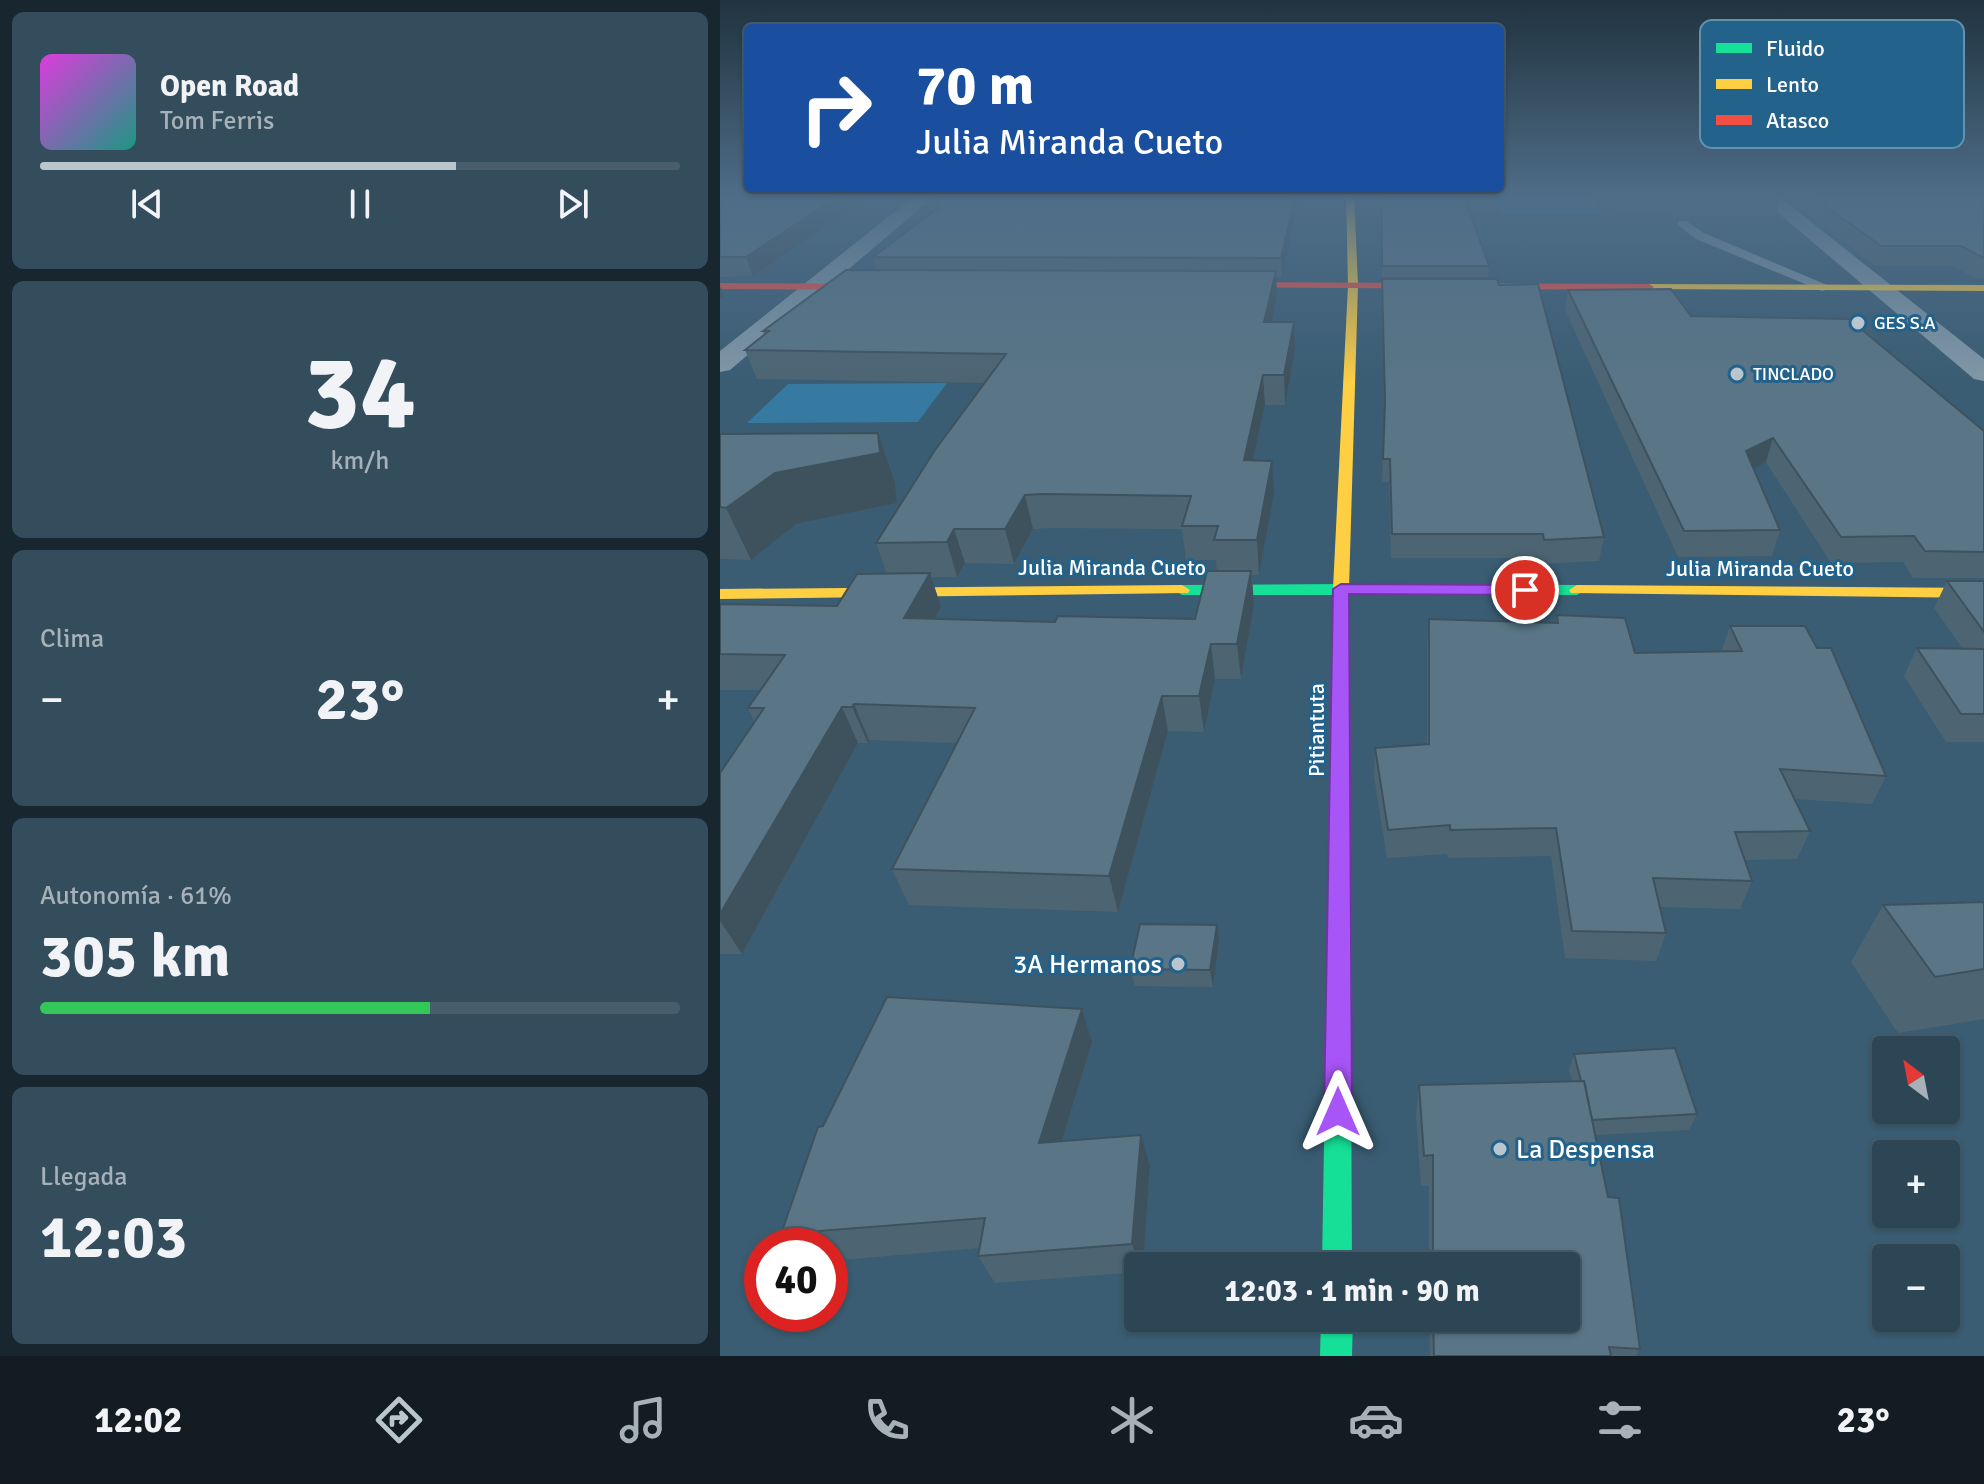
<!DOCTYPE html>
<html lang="es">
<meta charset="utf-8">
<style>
body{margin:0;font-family:Signika,sans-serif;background:#344d5c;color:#f1f3f6;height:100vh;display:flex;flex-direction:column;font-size:30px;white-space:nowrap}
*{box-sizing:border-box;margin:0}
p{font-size:26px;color:#a6b1b9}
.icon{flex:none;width:44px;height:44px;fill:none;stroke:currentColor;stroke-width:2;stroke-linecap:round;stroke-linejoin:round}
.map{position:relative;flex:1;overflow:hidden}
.side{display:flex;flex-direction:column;gap:12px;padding:12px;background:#18262f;width:720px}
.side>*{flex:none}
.banner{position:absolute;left:24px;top:24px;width:760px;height:168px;border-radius:8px;box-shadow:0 2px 6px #0004,0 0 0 2px #485e6c;background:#1a4fa0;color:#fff;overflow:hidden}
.needle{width:52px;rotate:328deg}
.buttons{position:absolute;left:1152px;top:1036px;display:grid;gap:16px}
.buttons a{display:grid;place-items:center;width:88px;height:88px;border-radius:8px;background:#2c4656;box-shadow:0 2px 6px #0004,0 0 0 2px #485e6c;font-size:40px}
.speed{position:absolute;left:24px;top:1228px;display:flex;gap:16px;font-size:40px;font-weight:700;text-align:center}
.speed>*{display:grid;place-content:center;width:104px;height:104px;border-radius:50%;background:#2c4656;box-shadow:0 2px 6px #0004,0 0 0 2px #485e6c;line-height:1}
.speed .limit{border:12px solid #d22;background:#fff;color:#111}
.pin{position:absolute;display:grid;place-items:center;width:68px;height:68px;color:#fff;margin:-34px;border:4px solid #fff;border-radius:50%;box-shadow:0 2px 8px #0007}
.me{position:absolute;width:88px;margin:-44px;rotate:0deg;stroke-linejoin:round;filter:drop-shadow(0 0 6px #0008)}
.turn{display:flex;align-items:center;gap:28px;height:168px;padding:0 40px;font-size:36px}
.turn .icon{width:104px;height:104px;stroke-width:2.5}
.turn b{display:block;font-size:56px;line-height:68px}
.big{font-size:60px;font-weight:700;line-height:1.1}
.side .tile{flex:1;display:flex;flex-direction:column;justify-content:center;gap:12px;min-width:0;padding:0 28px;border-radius:12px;background:#344d5c}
.side .dial{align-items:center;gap:0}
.dial b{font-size:104px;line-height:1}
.song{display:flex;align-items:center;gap:24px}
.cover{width:96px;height:96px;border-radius:12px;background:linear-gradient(135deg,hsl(300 70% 55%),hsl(170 70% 35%))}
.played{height:8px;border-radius:4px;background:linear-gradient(90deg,#bac6ce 65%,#485e6c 65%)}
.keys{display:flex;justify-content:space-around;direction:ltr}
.heat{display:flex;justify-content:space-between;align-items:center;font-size:44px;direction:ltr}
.charge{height:12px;border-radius:6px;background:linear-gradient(90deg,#34c759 61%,#485e6c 0)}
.trip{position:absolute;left:404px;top:1252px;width:456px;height:80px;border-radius:8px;background:#2c4656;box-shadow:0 2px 6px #0004,0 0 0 2px #485e6c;font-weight:700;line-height:80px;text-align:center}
.tabs{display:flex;height:128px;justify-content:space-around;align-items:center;background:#121c22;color:#a6b1b9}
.tabs .icon{width:56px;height:56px}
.tabs .on{color:#bac6ce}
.tabs b{font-size:36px;color:#f1f3f6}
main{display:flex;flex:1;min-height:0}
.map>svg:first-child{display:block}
.green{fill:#3679a1}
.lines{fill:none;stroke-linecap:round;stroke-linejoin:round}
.lane{fill:#8198a7;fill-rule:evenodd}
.street{fill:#8198a7;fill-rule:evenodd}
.fast{fill:#16e098;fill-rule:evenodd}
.slow{fill:#ffcf43;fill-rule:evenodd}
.jam{fill:#f24e42;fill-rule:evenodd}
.wall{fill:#4d6573;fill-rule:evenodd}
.shaded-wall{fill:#3e525e}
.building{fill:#597586;stroke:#3e525e;stroke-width:2}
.route{fill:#a855f7;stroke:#6d37a1;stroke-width:2}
.poi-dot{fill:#bac6ce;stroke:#22628b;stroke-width:3}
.labels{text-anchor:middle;stroke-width:6;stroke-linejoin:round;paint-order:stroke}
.far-poi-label{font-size:18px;fill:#fff;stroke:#22628b;text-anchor:start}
.street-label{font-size:22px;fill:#fff;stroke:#22628b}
.near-poi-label{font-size:26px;fill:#fff;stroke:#22628b;text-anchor:end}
.key{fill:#22628b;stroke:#6491ae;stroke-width:2}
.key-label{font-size:22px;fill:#fff}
</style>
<main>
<section class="side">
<div class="tile">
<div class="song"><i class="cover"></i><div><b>Open Road</b><p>Tom Ferris</p></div></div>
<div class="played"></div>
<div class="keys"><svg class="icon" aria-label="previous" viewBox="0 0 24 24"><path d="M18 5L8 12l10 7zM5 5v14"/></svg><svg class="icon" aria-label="pause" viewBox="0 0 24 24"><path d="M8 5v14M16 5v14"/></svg><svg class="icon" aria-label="next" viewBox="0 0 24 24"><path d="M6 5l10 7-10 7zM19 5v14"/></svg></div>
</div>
<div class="tile dial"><b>34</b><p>km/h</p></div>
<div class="tile"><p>Clima</p>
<div class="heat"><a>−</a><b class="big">23°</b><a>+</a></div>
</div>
<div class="tile"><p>Autonomía · 61%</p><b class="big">305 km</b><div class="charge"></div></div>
<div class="tile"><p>Llegada</p><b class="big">12:03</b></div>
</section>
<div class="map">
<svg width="1264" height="1356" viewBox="0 0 1264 1356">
<rect width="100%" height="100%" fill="#3a5d73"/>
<g class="green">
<path d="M772,194H869L882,214H781Z"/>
<path d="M227,383L198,422L27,423L68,384Z"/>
</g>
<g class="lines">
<path class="lane" d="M958,221H966L984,233L1114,288L1102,291L976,239L958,225Z"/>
<g class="street">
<path d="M197,194H217L10,370L0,372V351Z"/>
<path d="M1036,194H1056L1264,359V381L1254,379Z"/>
</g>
<g class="fast">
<path d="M621,584L857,585L865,590L857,595H629L632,1266H602L613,595H462L454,590L462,585Z"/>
<path d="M601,1318H633L632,1356H600Z"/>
</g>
<g class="slow">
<path d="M626,194H634L638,285L629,589L621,594L613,589L628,285Z"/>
<path d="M929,284L1264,285V291L926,289L924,287Z"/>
<path d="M462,585L470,590L468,593L0,599V589Z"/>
<path d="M857,585L1264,588V598L851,593L849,590Z"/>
</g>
<g class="jam">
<path d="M498,282L929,284L934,287L929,290L495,287L493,285Z"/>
<path d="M0,283L162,284L167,287L162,290L0,289Z"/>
</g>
</g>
<g class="wall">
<path d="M0,194H152L33,276L0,277Z"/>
<path d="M205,194H580L562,277H556L557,297L552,322L575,350L565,405H545L533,460L554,494L539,575H532L534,605L521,679H495L484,732L448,731L398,912L189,905L172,869L237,743L149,740L148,743H138L22,954H0V773L35,722L28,708L41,690H0V604L117,606L167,574L156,543L264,383L37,379L25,350L44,335L43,331L157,270L153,257L213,212L208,206ZM331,528L462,529L466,560H496L497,571L475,619L335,622L215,619L221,607L211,577H237L245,563L294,564L313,529Z"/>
<path d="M662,194L775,203L774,213L749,212L769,266L768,277H662Z"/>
<path d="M870,194H1057L1061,197L1056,215H953L949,210H894L891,204H879Z"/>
<path d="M1061,194H1264V279L1254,278L1234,266H1155Z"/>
<path d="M662,279L884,537L879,561L820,564L819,558H671L669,482H662L664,416Z"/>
<path d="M848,290L971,316L1264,431V578H1193L1183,562L1111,563L1046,462L1034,468L1060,530L1052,556L958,557L845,310Z"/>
<path d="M0,434L175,483L177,503L76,524L31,560L0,559Z"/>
<path d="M1227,581H1264V742H1226L1184,676L1197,648L1243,649L1214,608Z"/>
<path d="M837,615L915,653L1001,652L1010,626L1166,776L1152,804L1074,799L1090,831L1077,859L1025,860L1032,881L1020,909L939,907L946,933L936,961L845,958L831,856L728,858L727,854L667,858L654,776L655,748L707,744V645L709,619L836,623Z"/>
<path d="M1264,902V1019L1178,1033L1131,962L1163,905Z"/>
<path d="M499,942L493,987L415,986L410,969Z"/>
<path d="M372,1042L342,1142L430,1166L423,1266H418V1272L275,1283L258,1256L259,1248L110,1261V1246H72L61,1234L103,1126Z"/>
<path d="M854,1054L977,1114L969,1130L875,1135L920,1349L916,1356H710L709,1318H846V1266H709V1186H701L696,1116L699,1085L852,1081L849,1070Z"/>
</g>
<g class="shaded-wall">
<path d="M122,194H152L33,276L26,257Z"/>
<path d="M576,194H580L562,277L561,258Z"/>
<path d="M556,271L557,297L546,350L544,322Z"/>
<path d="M0,286L4,296L0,299Z"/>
<path d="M574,322L575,350L565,405L564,375Z"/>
<path d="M543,375L545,405L526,492L524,460Z"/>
<path d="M158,433L175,483L177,503L76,524L31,560L6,508L55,473Z"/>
<path d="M1053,438L1046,462L1020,476L1026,451Z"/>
<path d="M552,461L554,494L539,575L537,540Z"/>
<path d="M305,495L313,529L294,564L285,529Z"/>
<path d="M234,529L245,563L237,577L227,542Z"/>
<path d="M531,571L534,605L521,679L517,644Z"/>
<path d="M210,573L221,607L197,652L184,618Z"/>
<path d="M491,644L495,679L484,732L479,696Z"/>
<path d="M442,696L448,731L398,912L389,876Z"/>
<path d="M134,704L149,740L148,743L132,707Z"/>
<path d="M122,707L138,743L22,954L0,921V914Z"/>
<path d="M497,925L499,942L493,987L490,970Z"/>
<path d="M362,1009L372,1042L332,1174L319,1143Z"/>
<path d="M421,1135L430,1166L423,1266H420L412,1244Z"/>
</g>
<g class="building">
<path d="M0,194H122L26,257H0Z"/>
<path d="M207,194H576L561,258L153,257L218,208Z"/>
<path d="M662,194H773L775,203L746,202L769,266H662Z"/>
<path d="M954,194H1057L1061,197H957Z"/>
<path d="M1089,194H1264V258L1241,246H1161Z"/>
<path d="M126,270L556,271L544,322H574L564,375H543L524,460L552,461L537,540H494L498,526H462L471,496L323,494L305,495L285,529H234L227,542L156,543L215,450L286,354L25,350L49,331H43Z"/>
<path d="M662,279H777L779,285L818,284L884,537L824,540L823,534H672L670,459H663L665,402Z"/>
<path d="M951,289L971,316L1129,319L1264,431V552L1205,551L1194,536L1121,537L1053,438L1026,451L1060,530L964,531L848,290Z"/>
<path d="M158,433L160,453L55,473L6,508L0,507V434Z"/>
<path d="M487,571H531L517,644H491L479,696H442L389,876L172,869L255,708L134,704L132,707H122L0,914V773L44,708H28L65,655L0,654V604L117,606L137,574L210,573L184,618L335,622L338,616L475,619Z"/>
<path d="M1227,581H1264V632Z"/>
<path d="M837,615L905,618L915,653L1022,651L1010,626H1085L1097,648H1111L1166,776L1060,769L1090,831L1015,832L1032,881L933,878L946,933L852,931L836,828L730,830V825L668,830L655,748L709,744V619L838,623Z"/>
<path d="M1197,648L1264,649V714H1241Z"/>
<path d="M1264,902V969L1215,977L1163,905Z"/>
<path d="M420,924L497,925L490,970L410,969Z"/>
<path d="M167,997L362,1009L319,1143L421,1135L412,1244L258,1256L265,1218L61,1234L98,1127L103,1126Z"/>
<path d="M955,1048L977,1114L872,1120L864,1081H861L854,1054Z"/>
<path d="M864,1081L888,1197L899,1198L920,1349L889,1347L891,1356H714L713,1318H846V1266H713V1155L704,1156L699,1085Z"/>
</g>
<linearGradient id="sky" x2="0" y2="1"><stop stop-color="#20333f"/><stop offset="0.51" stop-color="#4f6d88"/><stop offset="1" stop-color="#4f6d88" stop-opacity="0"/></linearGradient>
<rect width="1264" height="384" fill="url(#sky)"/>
<path class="route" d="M621,584L805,585L813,590L805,595L629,594L632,1112L628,1122L618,1126L608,1122L604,1112L613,589Z"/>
<g class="poi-dot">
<circle cx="1138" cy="323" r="8"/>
<circle cx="1017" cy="374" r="8"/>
<circle cx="458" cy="964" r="8"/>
<circle cx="780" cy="1149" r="8"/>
</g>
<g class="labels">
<g class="far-poi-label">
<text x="1154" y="329">GES S.A</text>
<text x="1033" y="380">TINCLADO</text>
</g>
<g class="street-label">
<text x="392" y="575">Julia Miranda Cueto</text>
<text x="1040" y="576">Julia Miranda Cueto</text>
<text transform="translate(596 730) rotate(-90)" y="8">Pitiantuta</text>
</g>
<g class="near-poi-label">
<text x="442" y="973">3A Hermanos</text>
<text x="796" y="1158" text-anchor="start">La Despensa</text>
</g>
</g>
<rect x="980" y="20" width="264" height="128" rx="12" class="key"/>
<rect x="996" y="43" width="36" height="10" fill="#16e098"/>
<rect x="996" y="79" width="36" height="10" fill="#ffcf43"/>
<rect x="996" y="115" width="36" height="10" fill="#f24e42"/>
<g class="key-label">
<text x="1046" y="56">Fluido</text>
<text x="1046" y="92">Lento</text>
<text x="1046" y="128">Atasco</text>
</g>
</svg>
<div class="buttons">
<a><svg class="needle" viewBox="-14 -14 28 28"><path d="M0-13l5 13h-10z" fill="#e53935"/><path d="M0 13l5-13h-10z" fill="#a6b1b9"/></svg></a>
<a>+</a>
<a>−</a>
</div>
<div class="speed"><div class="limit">40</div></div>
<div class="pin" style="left:805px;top:590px;background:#d93025"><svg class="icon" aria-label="arrive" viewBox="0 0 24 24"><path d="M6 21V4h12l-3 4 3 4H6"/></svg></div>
<svg class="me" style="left:618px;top:1112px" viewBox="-20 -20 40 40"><path d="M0-17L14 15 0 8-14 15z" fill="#a855f7" stroke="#fff" stroke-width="4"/></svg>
<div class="trip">12:03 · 1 min · 90 m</div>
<div class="banner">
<div class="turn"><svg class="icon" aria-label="right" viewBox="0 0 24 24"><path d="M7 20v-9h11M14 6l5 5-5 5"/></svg><div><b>70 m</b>Julia Miranda Cueto</div></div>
</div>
</div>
</main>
<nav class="tabs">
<b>12:02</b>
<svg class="icon on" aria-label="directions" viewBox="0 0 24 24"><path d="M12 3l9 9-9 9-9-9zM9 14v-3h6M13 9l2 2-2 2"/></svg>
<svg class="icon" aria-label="music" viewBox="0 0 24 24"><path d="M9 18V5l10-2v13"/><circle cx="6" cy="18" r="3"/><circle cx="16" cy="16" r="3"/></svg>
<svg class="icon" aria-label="phone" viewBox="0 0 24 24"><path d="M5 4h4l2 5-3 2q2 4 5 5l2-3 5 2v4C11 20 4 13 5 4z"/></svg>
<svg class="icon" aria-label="climate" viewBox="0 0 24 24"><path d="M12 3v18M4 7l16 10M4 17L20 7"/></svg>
<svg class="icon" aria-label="car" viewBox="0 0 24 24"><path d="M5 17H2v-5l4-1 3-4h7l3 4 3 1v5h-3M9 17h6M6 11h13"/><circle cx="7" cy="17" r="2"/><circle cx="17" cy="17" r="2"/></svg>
<svg class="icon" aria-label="filters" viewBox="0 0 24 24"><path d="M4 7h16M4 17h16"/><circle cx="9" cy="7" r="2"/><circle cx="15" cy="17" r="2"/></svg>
<b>23°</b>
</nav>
